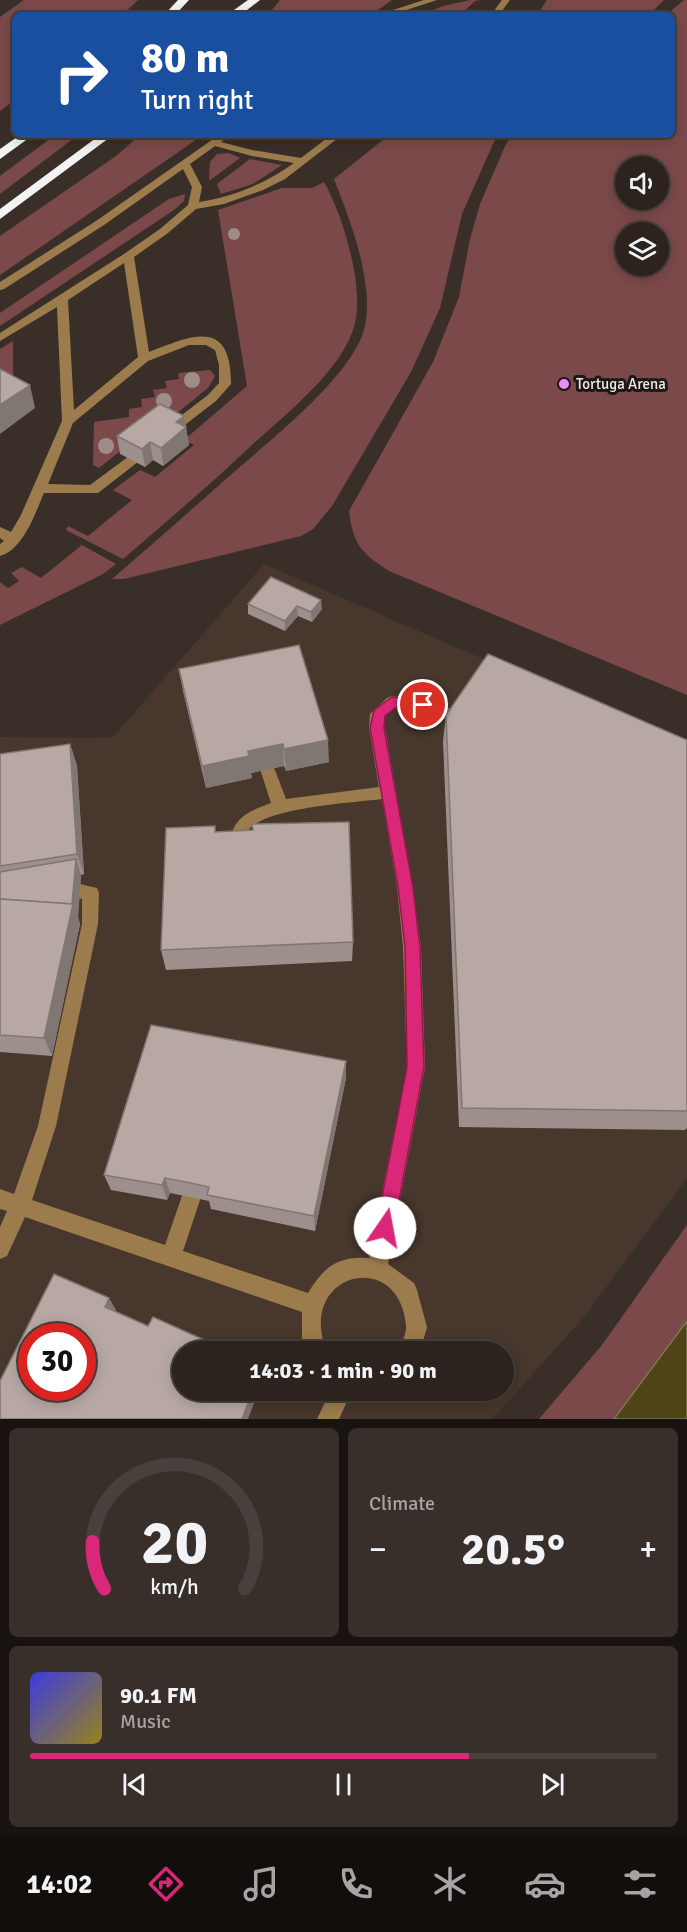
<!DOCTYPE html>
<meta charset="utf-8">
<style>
body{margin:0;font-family:Signika,sans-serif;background:#382f2b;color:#f1f3f6;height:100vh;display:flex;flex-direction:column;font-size:22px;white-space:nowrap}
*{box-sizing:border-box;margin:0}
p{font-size:20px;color:#a6a4a4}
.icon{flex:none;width:33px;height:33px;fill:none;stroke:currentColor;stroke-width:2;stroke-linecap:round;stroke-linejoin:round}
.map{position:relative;height:1419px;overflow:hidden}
.panel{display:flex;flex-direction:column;gap:9px;padding:9px;background:#181310;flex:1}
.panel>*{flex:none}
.guide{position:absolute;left:12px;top:12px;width:663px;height:126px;border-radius:9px;box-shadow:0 3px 15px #0003,0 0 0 2px #48403c;background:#1a4fa0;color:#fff;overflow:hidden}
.controls{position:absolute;left:615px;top:156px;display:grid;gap:12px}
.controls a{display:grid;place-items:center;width:54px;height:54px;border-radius:50%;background:#2c231e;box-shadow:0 3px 15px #0003,0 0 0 2px #48403c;font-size:30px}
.speed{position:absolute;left:18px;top:1323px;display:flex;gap:12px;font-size:30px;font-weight:700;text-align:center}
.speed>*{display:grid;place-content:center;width:78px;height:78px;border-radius:50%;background:#2c231e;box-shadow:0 3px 15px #0003,0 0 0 2px #48403c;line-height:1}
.speed .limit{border:9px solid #d22;background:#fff;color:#111}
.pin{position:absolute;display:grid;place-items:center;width:51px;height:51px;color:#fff;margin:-26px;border:3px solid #fff;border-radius:50%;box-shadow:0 2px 6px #0007}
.me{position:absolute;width:66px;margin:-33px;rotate:12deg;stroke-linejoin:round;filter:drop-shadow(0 0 4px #0008)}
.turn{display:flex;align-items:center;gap:21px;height:126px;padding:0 30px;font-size:27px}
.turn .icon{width:78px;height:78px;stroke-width:2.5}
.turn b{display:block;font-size:42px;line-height:51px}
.big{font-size:45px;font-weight:800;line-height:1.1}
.panel .tile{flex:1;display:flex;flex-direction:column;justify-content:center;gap:9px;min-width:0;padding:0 21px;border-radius:9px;background:#382f2b}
.panel .dial{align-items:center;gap:0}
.dial svg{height:156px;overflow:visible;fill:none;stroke:#48403c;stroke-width:7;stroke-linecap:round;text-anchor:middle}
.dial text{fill:#f1f3f6;stroke:none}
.song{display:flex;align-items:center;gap:18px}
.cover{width:72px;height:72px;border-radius:9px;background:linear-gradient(135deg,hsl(240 70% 55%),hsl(50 70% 35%))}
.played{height:6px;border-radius:3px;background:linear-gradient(90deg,#db2777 70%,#48403c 70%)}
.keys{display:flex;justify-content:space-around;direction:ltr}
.heat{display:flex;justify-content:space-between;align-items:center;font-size:33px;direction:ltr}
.panel .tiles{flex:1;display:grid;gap:9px;grid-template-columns:1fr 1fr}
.tile:last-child{grid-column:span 2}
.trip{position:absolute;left:172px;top:1341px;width:342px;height:60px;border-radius:30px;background:#2c231e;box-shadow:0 3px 15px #0003,0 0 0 2px #48403c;font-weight:800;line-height:60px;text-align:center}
.dock{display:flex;height:96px;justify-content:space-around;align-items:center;background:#120e0c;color:#a6a4a4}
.dock .icon{width:42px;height:42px}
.dock .on{color:#db2777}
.dock b{font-size:27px;color:#f1f3f6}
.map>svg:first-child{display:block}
.built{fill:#47372c;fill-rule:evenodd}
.green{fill:#7b494a;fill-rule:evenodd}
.water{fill:#4f4416;stroke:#7f7654;stroke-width:1.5}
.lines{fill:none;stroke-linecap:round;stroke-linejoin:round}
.minor{fill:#9c7c4c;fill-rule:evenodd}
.highway{fill:#f3f3f3;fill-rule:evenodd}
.tree{fill:#9f8c89}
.wall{fill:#9d908c}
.shaded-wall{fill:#807672}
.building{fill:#b7a8a3;stroke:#807672;stroke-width:1.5;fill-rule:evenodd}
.route{fill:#db2777;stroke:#8e194d;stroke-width:1.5}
.poi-dot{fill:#eb8dfc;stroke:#1d1815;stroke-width:2}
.labels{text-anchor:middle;stroke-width:6;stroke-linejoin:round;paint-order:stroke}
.far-poi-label{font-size:15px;fill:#f0e9e4;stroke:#1d1815;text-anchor:start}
</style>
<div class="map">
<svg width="687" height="1419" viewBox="0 0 687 1419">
<rect width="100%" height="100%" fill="#3a2f28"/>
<path class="built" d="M264,564L687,747V1178L585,1316L492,1419H0V737L112,738ZM32,1336H82V1388H32ZM183,1352H504V1390H183Z"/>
<g class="green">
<path d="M24,0H138L122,15H15V100L0,111V17Z"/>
<path d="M280,0H392L371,15H268Z"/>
<path d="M471,0H481L475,1L460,15H422L443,6Z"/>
<path d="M547,0H664L649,15H537Z"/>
<path d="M684,0H687V695L389,571C361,553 353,544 349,511L433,362L459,297L470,239L480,204L506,144L512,135H672V15H666ZM626,166H658V200H626ZM626,232H658V266H626Z"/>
<path d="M55,135H78L0,194V176Z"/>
<path d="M140,135H203L0,275V236L116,156Z"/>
<path d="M389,135H497L462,214L440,308L411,372L332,506L313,529L301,536L124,579H112C150,546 188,513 226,479C264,445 360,372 366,321C372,276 350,220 334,179Z"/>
<path d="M229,153L240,158L209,181L210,162L217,154Z"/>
<path d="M250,159L282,165L253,184L221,194L217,184Z"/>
<path d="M324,182C343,215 364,286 355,323C344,369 287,413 253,444C211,484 167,521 123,559L66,530L68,526L88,536L132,500L113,490L140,470L155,477L194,445L184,440L247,386L218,210L282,188H312Z"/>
<path d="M185,194L184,201L174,210L0,326V313L169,199Z"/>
<path d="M13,341V389L0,382V349Z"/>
<path d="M210,370L215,376L208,388L166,422L160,419L99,468L93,465L94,422L129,417V409L142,407L141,399L155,397L153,390L167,388L165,381L179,379L178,373Z"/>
<path d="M82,545L116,564L103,574L0,625V582L8,588L19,581L11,573L22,567L41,578Z"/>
<path d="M687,1225V1321L614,1419H539L602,1345Z"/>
</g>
<path class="water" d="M687,1321V1419H614Z"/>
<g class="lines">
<g class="minor">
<path d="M424,0H437L394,14L390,11Z"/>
<path d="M502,0H510L499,15H491Z"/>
<path d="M219,135H230L221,142L252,150L301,158L331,135H342L285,179L263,190L224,204L196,209L168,233L134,257L149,352C193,335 231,318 231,384L216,401L173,434H165L163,431L165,428L208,395L219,383V365L215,350L206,345H189L148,361L73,423L48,484L90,485L144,445H152L154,448L152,451L98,493H44C35,513 24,549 0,556V544L4,541L0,538V527L11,532L21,515L62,421L57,307L0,341V333L124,254L160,229L188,205L192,187L183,169L104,225L4,289L0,290V282L96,221ZM215,146L252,156L294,163C266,183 234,197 199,202L202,187L190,164ZM124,263L138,357L74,410L68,300Z"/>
<path d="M392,696L427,700L465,714L468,718L465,722L460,724L427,712L395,708L385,716V728L413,887L421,947L425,1067L388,1264L414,1283L417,1290L427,1327L420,1352H399C401,1344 407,1333 406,1325C398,1246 295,1274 327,1352H304L302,1345V1312L25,1217L7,1256L0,1259V1227L7,1211L0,1209V1189L14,1194L38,1126L82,924V899L74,896L72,891L74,886L80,884L97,888L99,893L98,924L56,1126L32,1200L165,1245L184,1190L191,1187L198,1190L201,1197L183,1251L308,1293C324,1267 337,1256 369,1258L407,1067L403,947L397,887L382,799C353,803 262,807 247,832C244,838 245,848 242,855L236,857L230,855C227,849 228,847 230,841C234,816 250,811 271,803L260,769L263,765L268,763L273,765L286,799L379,787L369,728L370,714L387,698Z"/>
<path d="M331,1390H352L339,1419H317Z"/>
</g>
<g class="highway">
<path d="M178,0H189L175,15H164Z"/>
<path d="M248,0H260L242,14H234V10Z"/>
<path d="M20,135H33L0,159V149Z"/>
<path d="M100,135H113L0,219V209Z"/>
</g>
</g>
<g class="tree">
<circle cx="234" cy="234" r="6"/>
<circle cx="192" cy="380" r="8"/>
<circle cx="164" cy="401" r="8"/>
<circle cx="106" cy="446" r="8"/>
</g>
<g class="wall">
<path d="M184,416L189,445L163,466L153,460L145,467L120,454L117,436Z"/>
<path d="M271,577L322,609L312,622L298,616L285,631L248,614V604Z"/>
<path d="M179,669L329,762L286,771L284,766L251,773L252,778L206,788L183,691Z"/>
<path d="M446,715L687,740V1128L685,1130L459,1127L443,741Z"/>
<path d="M70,744L77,766L84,874L81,875L78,917L80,924L52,1056L0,1052V754Z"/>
<path d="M216,832L353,942L352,961L166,970L161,950Z"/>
<path d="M346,1078L315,1231L211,1209L209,1201L170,1193L167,1200L111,1190L104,1175Z"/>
</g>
<g class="shaded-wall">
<path d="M30,385L35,408L0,434V405Z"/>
<path d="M184,416L189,445L163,466L161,448L176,422Z"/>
<path d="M150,442L153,460L145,467L142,449Z"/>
<path d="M321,600L322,609L312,622L311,612Z"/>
<path d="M297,606L298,616L285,631V621Z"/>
<path d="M328,740L329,762L286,771L284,749Z"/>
<path d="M70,744L77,766L84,874L77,854Z"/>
<path d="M283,744L284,766L251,773L252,778L206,788L202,766L248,751Z"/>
<path d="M76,859L81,875L78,917L80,924L52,1056L44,1038Z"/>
<path d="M346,1061V1078L315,1231L314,1216Z"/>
<path d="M165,1178L170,1193L167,1200L162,1185Z"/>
<path d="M109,1298L116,1310L112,1319L105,1307Z"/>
<path d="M253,1390H259L248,1419H242Z"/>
</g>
<g class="building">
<path d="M0,369L30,385L0,405Z"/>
<path d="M160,404L184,416L176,422L186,427L161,448L150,442L142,449L117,436Z"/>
<path d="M271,577L321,600L311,612L297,606L285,621L248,604Z"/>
<path d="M299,645L328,740L284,749L283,744L248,751L249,756L202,766L179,669Z"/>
<path d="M488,654L687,740V1111L462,1108L446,715Z"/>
<path d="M70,744L77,854L0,866V754Z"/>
<path d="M349,822L353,942L161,950L166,828L215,826V832L253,830L252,824Z"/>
<path d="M76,859L72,904L0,899V872Z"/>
<path d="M0,899L73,904L44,1038L0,1035Z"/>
<path d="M151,1025L346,1061L314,1216L207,1195L209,1187L186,1182L165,1178L162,1185L104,1175Z"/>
<path d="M54,1274L109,1298L105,1307L148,1326L153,1317L231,1352H183V1390H253L242,1419H0V1381ZM32,1336H82V1388H32Z"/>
</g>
<path class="route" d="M392,697L423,700L429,705L423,710L395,708L385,716L384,728L413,887L420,947L424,1067L394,1228L391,1234L385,1237L379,1234L376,1228L407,1067L405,947L398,887L370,728L374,710Z"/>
<circle class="poi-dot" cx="564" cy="384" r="6"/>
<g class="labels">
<g class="far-poi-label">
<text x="576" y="389">Tortuga Arena</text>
</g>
</g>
</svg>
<div class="controls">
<a><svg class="icon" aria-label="sound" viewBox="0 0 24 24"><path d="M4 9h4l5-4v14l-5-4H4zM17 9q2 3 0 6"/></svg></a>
<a><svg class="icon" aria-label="layers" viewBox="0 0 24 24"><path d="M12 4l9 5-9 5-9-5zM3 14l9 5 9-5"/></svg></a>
</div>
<div class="speed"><div class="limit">30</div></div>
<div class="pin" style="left:423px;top:705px;background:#d93025"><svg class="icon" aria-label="arrive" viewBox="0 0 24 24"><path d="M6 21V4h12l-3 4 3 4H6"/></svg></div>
<svg class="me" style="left:385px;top:1228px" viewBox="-20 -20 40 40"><circle r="19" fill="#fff"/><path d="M0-13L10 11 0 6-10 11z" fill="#db2777"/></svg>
<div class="trip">14:03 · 1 min · 90 m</div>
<div class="guide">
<div class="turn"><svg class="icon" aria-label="right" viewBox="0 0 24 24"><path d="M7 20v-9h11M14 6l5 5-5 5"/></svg><div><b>80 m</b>Turn right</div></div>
</div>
</div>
<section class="panel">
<div class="tiles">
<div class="tile dial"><svg viewBox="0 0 100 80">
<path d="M14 69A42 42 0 1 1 86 69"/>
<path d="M14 69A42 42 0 0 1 8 45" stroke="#db2777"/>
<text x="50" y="56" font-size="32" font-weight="700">20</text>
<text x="50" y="72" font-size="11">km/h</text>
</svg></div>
<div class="tile"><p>Climate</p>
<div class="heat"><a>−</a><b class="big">20.5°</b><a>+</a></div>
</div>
<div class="tile">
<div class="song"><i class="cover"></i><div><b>90.1 FM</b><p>Music</p></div></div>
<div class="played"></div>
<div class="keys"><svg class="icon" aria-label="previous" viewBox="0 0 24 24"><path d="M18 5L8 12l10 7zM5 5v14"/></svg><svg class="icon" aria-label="pause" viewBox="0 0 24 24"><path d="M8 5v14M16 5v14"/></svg><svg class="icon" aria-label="next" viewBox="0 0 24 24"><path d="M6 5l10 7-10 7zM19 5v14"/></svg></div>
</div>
</div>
</section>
<nav class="dock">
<b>14:02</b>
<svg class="icon on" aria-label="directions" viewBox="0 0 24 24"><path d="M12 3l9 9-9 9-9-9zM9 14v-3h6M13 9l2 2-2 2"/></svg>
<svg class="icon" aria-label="music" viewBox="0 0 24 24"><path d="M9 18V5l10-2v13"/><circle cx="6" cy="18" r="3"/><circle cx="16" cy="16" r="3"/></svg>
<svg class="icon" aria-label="phone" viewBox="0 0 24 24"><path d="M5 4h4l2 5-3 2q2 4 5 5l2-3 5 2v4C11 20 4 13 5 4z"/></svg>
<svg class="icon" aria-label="climate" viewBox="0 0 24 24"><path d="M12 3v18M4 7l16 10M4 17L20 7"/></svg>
<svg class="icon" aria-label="car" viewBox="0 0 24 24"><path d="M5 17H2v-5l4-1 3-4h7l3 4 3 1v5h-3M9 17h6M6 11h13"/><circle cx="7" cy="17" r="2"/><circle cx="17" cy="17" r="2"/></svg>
<svg class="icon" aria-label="filters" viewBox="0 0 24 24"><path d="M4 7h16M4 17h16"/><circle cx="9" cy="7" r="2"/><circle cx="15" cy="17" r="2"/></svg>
</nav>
